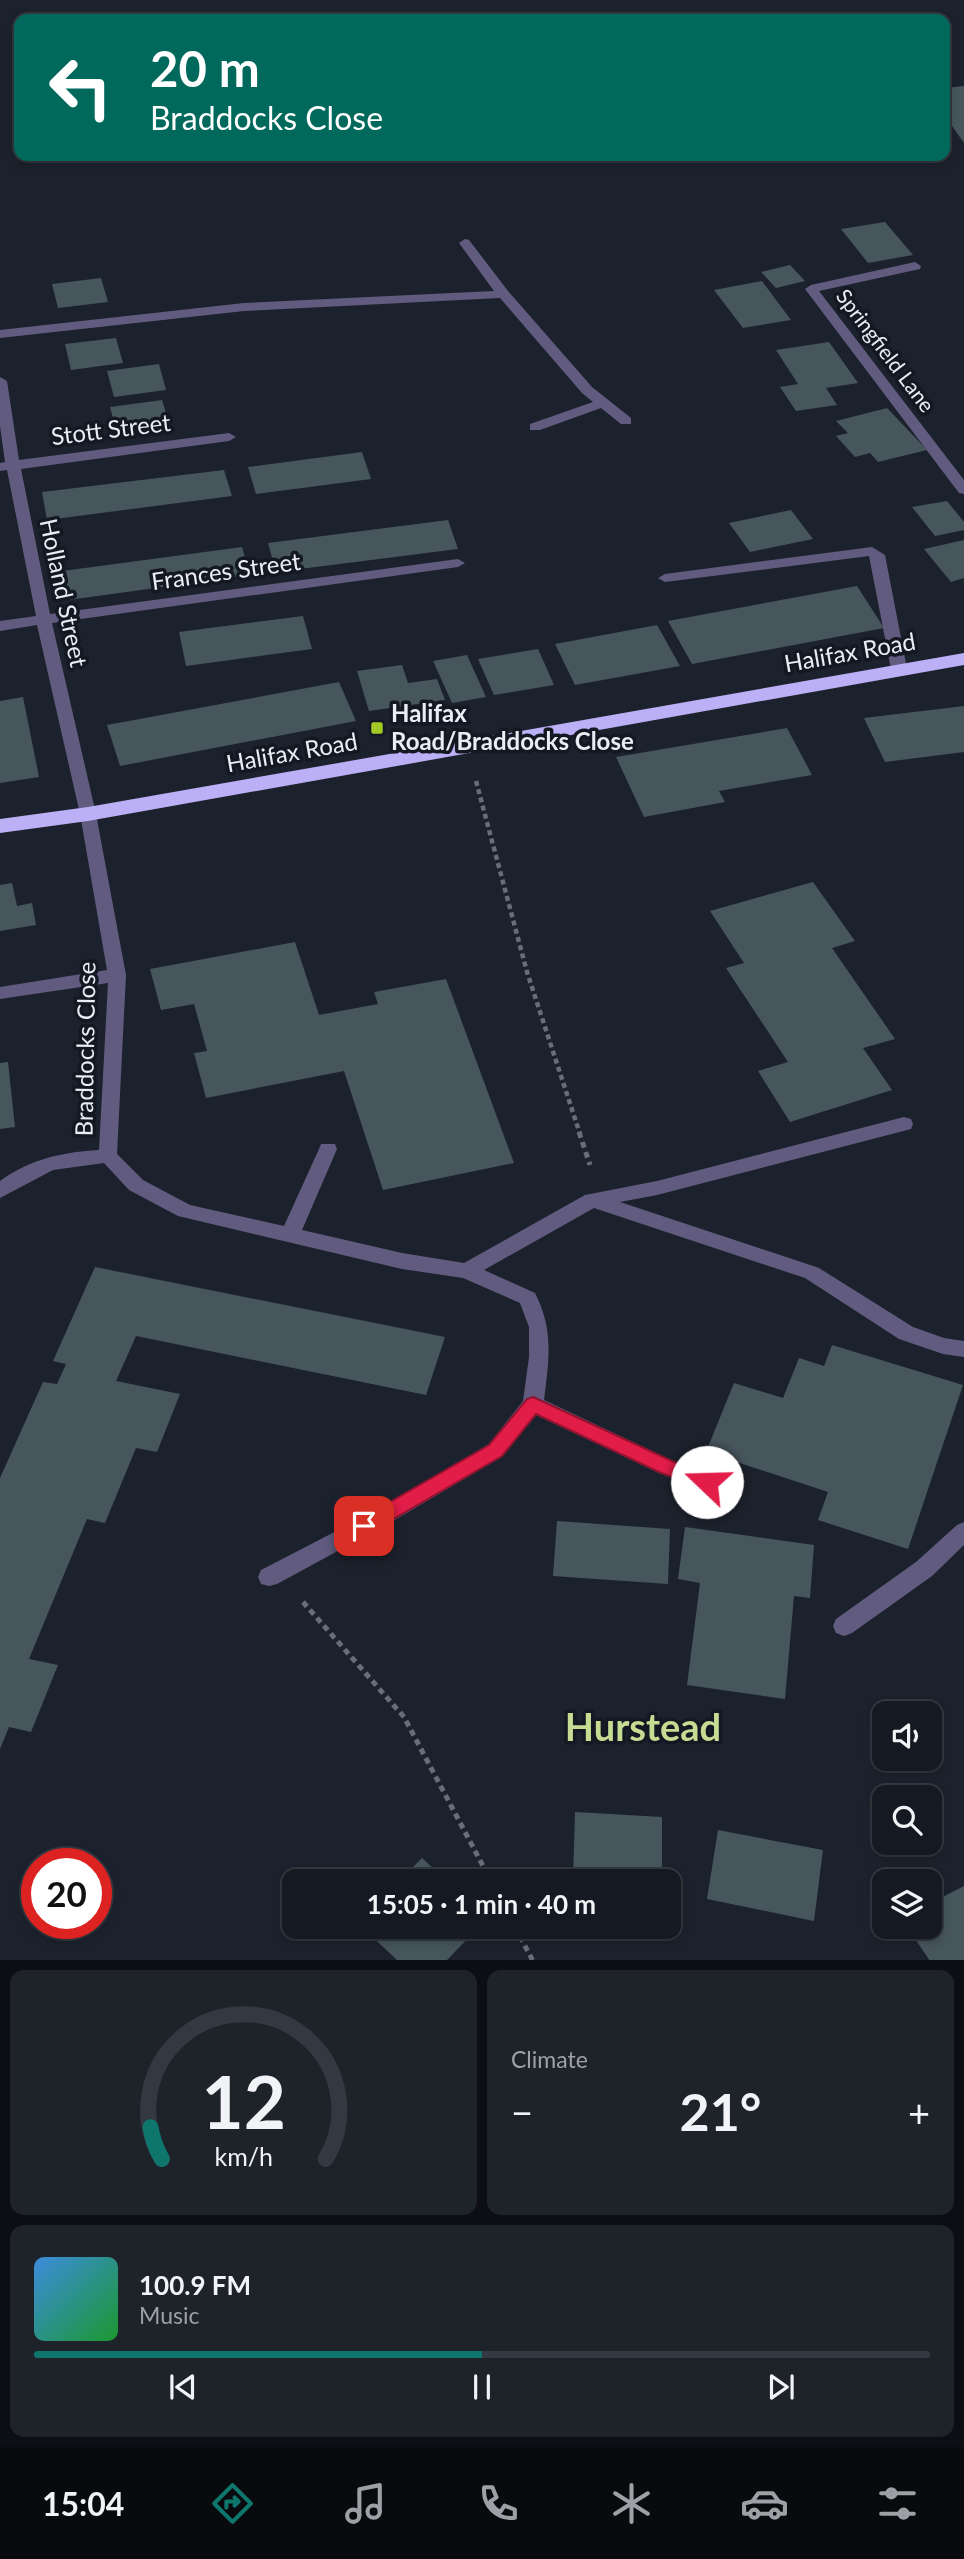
<!DOCTYPE html>
<meta charset="utf-8">
<style>
body{margin:0;font-family:Lato,sans-serif;background:#1e232a;color:#f1f3f6;height:100vh;display:flex;flex-direction:column;font-size:26px;white-space:nowrap}
*{box-sizing:border-box;margin:0}
p{font-size:23px;color:#9da1a5}
.icon{flex:none;width:38px;height:38px;fill:none;stroke:currentColor;stroke-width:2;stroke-linecap:round;stroke-linejoin:round}
.map{position:relative;height:1960px;overflow:hidden}
.side{display:flex;flex-direction:column;gap:10px;padding:10px;background:#0c0e13;flex:1}
.side>*{flex:none}
.banner{position:absolute;left:14px;top:14px;width:936px;height:147px;border-radius:14px;box-shadow:0 4px 10px #0003,0 0 0 2px #343840;background:#00695c;color:#fff;overflow:hidden}
.buttons{position:absolute;left:872px;top:1701px;display:grid;gap:14px}
.buttons a{display:grid;place-items:center;width:70px;height:70px;border-radius:14px;background:#151a22;box-shadow:0 4px 10px #0003,0 0 0 2px #343840;font-size:35px}
.speed{position:absolute;left:21px;top:1848px;display:flex;gap:14px;font-size:35px;font-weight:700;text-align:center}
.speed>*{display:grid;place-content:center;width:91px;height:91px;border-radius:50%;background:#151a22;box-shadow:0 4px 10px #0003,0 0 0 2px #343840;line-height:1}
.speed .limit{border:10px solid #d22;background:#fff;color:#111}
.pin{position:absolute;display:grid;place-items:center;width:60px;height:60px;color:#fff;margin:-30px;border-radius:14px;box-shadow:0 4px 10px #0006}
.me{position:absolute;width:77px;margin:-38px;rotate:291deg;stroke-linejoin:round;filter:drop-shadow(0 0 5px #0008)}
.turn{display:flex;align-items:center;gap:24px;height:147px;padding:0 21px;font-size:32px}
.turn .icon{width:91px;height:91px;stroke-width:2.5}
.turn b{display:block;font-size:49px;line-height:60px}
.big{font-size:52px;font-weight:700;line-height:1.1}
.side .widget{flex:1;display:flex;flex-direction:column;justify-content:center;gap:10px;min-width:0;padding:0 24px;border-radius:14px;background:#1e232a}
.side .dial{align-items:center;gap:0}
.dial svg{height:182px;overflow:visible;fill:none;stroke:#343840;stroke-width:7;stroke-linecap:round;text-anchor:middle}
.dial text{fill:#f1f3f6;stroke:none}
.song{display:flex;align-items:center;gap:21px}
.cover{width:84px;height:84px;border-radius:10px;background:linear-gradient(135deg,hsl(210 70% 55%),hsl(130 70% 35%))}
.played{height:7px;border-radius:4px;background:linear-gradient(90deg,#0f766e 50%,#343840 50%)}
.keys{display:flex;justify-content:space-around;direction:ltr}
.heat{display:flex;justify-content:space-between;align-items:center;font-size:38px;direction:ltr}
.side .tiles{flex:1;display:grid;gap:10px;grid-template-columns:1fr 1fr}
.widget:last-child{grid-column:span 2}
.trip{position:absolute;left:282px;top:1869px;width:399px;height:70px;border-radius:14px;background:#151a22;box-shadow:0 4px 10px #0003,0 0 0 2px #343840;font-weight:700;line-height:70px;text-align:center}
.tab-bar{display:flex;height:112px;justify-content:space-around;align-items:center;background:#080a0e;color:#9da1a5}
.tab-bar .icon{width:49px;height:49px}
.tab-bar .selected{color:#0f766e}
.tab-bar b{font-size:32px;color:#f1f3f6}
.map>svg:first-child{display:block}
.building{fill:#47555d}
.lines{fill:none;stroke-linecap:round;stroke-linejoin:round}
.path-far1{stroke:#686d77;stroke-width:4.5;stroke-dasharray:5 3.5;stroke-linecap:butt}
.path{stroke:#686d77;stroke-width:5;stroke-dasharray:6 4.5;stroke-linecap:butt}
.minor{fill:#615c7f;fill-rule:evenodd}
.highway{fill:#bbaff6;fill-rule:evenodd}
.route{fill:#e11d48;stroke:#92132f;stroke-width:2}
.poi-dot{fill:#a3c927;stroke:#131823;stroke-width:2.5}
.labels{text-anchor:middle;stroke-width:7;stroke-linejoin:round;paint-order:stroke}
.far-street-label{font-size:21px;fill:#e9edf5;stroke:#131823}
.street-label{font-size:24px;fill:#e9edf5;stroke:#131823}
.poi-label{font-size:24px;font-weight:bold;fill:#e9edf5;stroke:#131823;text-anchor:start}
.near-district-label{font-size:38px;font-weight:bold;fill:#c5dc92;stroke:#131823}
</style>
<div class="map">
<svg width="964" height="1961" viewBox="0 0 964 1961">
<rect width="100%" height="100%" fill="#1c222d"/>
<g class="building">
<path d="M964,86V143L945,116V88Z"/>
<path d="M885,222L913,255L868,263L841,229Z"/>
<path d="M790,265L805,281L776,288L761,272Z"/>
<path d="M101,278L108,302L58,308L52,284Z"/>
<path d="M762,281L791,320L743,328L714,290Z"/>
<path d="M116,338L123,363L71,370L65,344Z"/>
<path d="M829,342L858,383L826,388L837,405L796,411L780,387L798,384L776,350Z"/>
<path d="M159,364L166,390L114,397L107,371Z"/>
<path d="M162,400L170,426L117,434L110,407Z"/>
<path d="M887,408L927,450L878,462L870,453L855,457L836,436L848,433L836,421Z"/>
<path d="M362,452L371,479L256,494L248,467Z"/>
<path d="M224,470L232,496L47,520L42,492Z"/>
<path d="M947,501L964,522V530L935,536L912,507Z"/>
<path d="M791,510L813,539L750,552L729,523Z"/>
<path d="M448,520L458,549L276,572L268,543Z"/>
<path d="M964,540V578L951,582L924,549Z"/>
<path d="M242,547L250,575L61,601L55,572Z"/>
<path d="M857,586L884,628L692,664L668,621Z"/>
<path d="M303,616L312,649L186,666L179,632Z"/>
<path d="M657,625L680,666L575,685L555,644Z"/>
<path d="M538,649L554,685L494,695L478,659Z"/>
<path d="M467,655L486,697L452,703L433,661Z"/>
<path d="M402,665L408,683L437,679L445,700L369,711L357,671Z"/>
<path d="M339,682L356,721L120,766L107,725Z"/>
<path d="M23,697L39,777L0,783V701Z"/>
<path d="M964,706V752L885,762L864,718Z"/>
<path d="M787,728L812,775L719,791L725,802L644,817L616,757Z"/>
<path d="M813,882L855,941L832,948L895,1039L863,1048L892,1090L790,1122L758,1071L788,1062L726,968L744,963L710,911Z"/>
<path d="M12,883L17,906L32,903L36,925L0,931V885Z"/>
<path d="M295,942L319,1015L378,1004L374,992L446,979L514,1163L383,1190L344,1071L206,1098L194,1053L207,1051L194,1004L161,1010L150,969Z"/>
<path d="M8,1062L15,1127L0,1129V1063Z"/>
<path d="M95,1267L445,1337L426,1395L136,1336L116,1381L180,1394L157,1452L136,1448L105,1523L87,1519L29,1659L58,1665L31,1732L9,1727L0,1749V1478L43,1382L57,1384L66,1364L53,1361Z"/>
<path d="M832,1345L963,1385L908,1549L818,1520L828,1492L706,1452L734,1383L783,1398L799,1358L824,1366Z"/>
<path d="M557,1521L670,1529L668,1584L553,1576Z"/>
<path d="M685,1527L814,1545L810,1598L794,1596L785,1699L687,1685L700,1583L678,1579Z"/>
<path d="M575,1812L662,1817V1881H573Z"/>
<path d="M718,1830L823,1850L814,1921L707,1899Z"/>
<path d="M422,1858L447,1881H399Z"/>
<path d="M964,1886V1961H930L907,1927H929V1904Z"/>
<path d="M362,1927H479L446,1961H398Z"/>
</g>
<g class="lines">
<path class="path-far1" d="M476,781L527,972L580,1134"/>
<g class="path">
<path d="M579,1132L590,1165"/>
<path d="M303,1602L404,1717L491,1881"/>
<path d="M515,1927L533,1961"/>
</g>
<g class="minor">
<path d="M465,239L469,240L508,291L592,387L631,418V424H621L601,408L540,430H530V424L593,402L582,393L500,298L244,311L0,338V330L244,303L494,291L459,243Z"/>
<path d="M915,262L921,266L920,269L819,291L964,480V494L959,493L805,289L811,285Z"/>
<path d="M0,377L7,381L19,460L229,433L236,437L229,441L21,469L50,614L458,559L465,563L458,567L52,623L96,814L126,975L117,1154L143,1180L190,1205L284,1226L319,1149L321,1144H335L337,1149L302,1230L402,1253L464,1263L585,1195L657,1181L904,1117L911,1119L913,1124L911,1129L657,1195L620,1202L819,1268L913,1327L944,1338L964,1341V1357L943,1354L899,1339L805,1278L594,1208L484,1270L535,1293C554,1330 549,1360 544,1400L673,1461L735,1484L738,1490L735,1496L728,1499L659,1473L536,1415L503,1456L393,1521L277,1584L269,1586L261,1584L258,1577L261,1570L379,1509L489,1444L523,1401L529,1357V1327L520,1303L463,1278L402,1269L178,1216L129,1190L104,1163L53,1170L0,1198V1181C30,1159 63,1152 99,1150L108,983L0,999V987L107,970L80,814L37,625L0,631V621L36,616L7,470L0,471V463L5,462L0,426Z"/>
<path d="M872,547L885,555L907,669L899,674L891,669L869,556L665,582L658,578L665,574Z"/>
<path d="M964,1522V1545L932,1576L852,1633L844,1636L836,1633L833,1626L836,1619L916,1562L957,1525Z"/>
</g>
<path class="highway" d="M964,653V665L88,821L0,833V819L88,807Z"/>
</g>
<path class="route" d="M533,1397L672,1461L714,1477L717,1482L714,1488L707,1490L700,1488L659,1472L536,1414L502,1456L371,1532L364,1535L357,1532L355,1526L357,1521L489,1445L527,1399Z"/>
<rect class="poi-dot" x="370" y="721" width="14" height="14" rx="3.5"/>
<g class="labels">
<g class="far-street-label">
<text transform="translate(885 351) rotate(53)" y="7">Springfield Lane</text>
</g>
<g class="street-label">
<text transform="translate(111 430) rotate(-7)" y="8">Stott Street</text>
<text transform="translate(226 572) rotate(-8)" y="8">Frances Street</text>
<text transform="translate(63 593) rotate(78)" y="8">Holland Street</text>
<text transform="translate(850 653) rotate(-10)" y="8">Halifax Road</text>
<text transform="translate(292 753) rotate(-10)" y="8">Halifax Road</text>
<text transform="translate(86 1049) rotate(-89)" y="8">Braddocks Close</text>
</g>
<g class="poi-label">
<text x="391" y="722">Halifax<tspan x="391" dy="28">Road/Braddocks Close</tspan></text>
</g>
<g class="near-district-label">
<text x="643" y="1741">Hurstead</text>
</g>
</g>
</svg>
<div class="buttons">
<a><svg class="icon" aria-label="sound" viewBox="0 0 24 24"><path d="M4 9h4l5-4v14l-5-4H4zM17 9q2 3 0 6"/></svg></a>
<a><svg class="icon" aria-label="search" viewBox="0 0 24 24"><circle cx="10" cy="10" r="6"/><path d="M15 15l6 6"/></svg></a>
<a><svg class="icon" aria-label="layers" viewBox="0 0 24 24"><path d="M12 4l9 5-9 5-9-5zM3 14l9 5 9-5"/></svg></a>
</div>
<div class="speed"><div class="limit">20</div></div>
<div class="pin" style="left:364px;top:1526px;background:#d93025"><svg class="icon" aria-label="arrive" viewBox="0 0 24 24"><path d="M6 21V4h12l-3 4 3 4H6"/></svg></div>
<svg class="me" style="left:707px;top:1482px" viewBox="-20 -20 40 40"><circle r="19" fill="#fff"/><path d="M0-13L10 11 0 6-10 11z" fill="#e11d48"/></svg>
<div class="trip">15:05 · 1 min · 40 m</div>
<div class="banner">
<div class="turn"><svg class="icon" aria-label="left" viewBox="0 0 24 24"><path d="M17 20v-9H6M10 6l-5 5 5 5"/></svg><div><b>20 m</b>Braddocks Close</div></div>
</div>
</div>
<section class="side">
<div class="tiles">
<div class="widget dial"><svg viewBox="0 0 100 80">
<path d="M14 69A42 42 0 1 1 86 69"/>
<path d="M14 69A42 42 0 0 1 9 55" stroke="#0f766e"/>
<text x="50" y="56" font-size="32" font-weight="700">12</text>
<text x="50" y="72" font-size="11">km/h</text>
</svg></div>
<div class="widget"><p>Climate</p>
<div class="heat"><a>−</a><b class="big">21°</b><a>+</a></div>
</div>
<div class="widget">
<div class="song"><i class="cover"></i><div><b>100.9 FM</b><p>Music</p></div></div>
<div class="played"></div>
<div class="keys"><svg class="icon" aria-label="previous" viewBox="0 0 24 24"><path d="M18 5L8 12l10 7zM5 5v14"/></svg><svg class="icon" aria-label="pause" viewBox="0 0 24 24"><path d="M8 5v14M16 5v14"/></svg><svg class="icon" aria-label="next" viewBox="0 0 24 24"><path d="M6 5l10 7-10 7zM19 5v14"/></svg></div>
</div>
</div>
</section>
<nav class="tab-bar">
<b>15:04</b>
<svg class="icon selected" aria-label="directions" viewBox="0 0 24 24"><path d="M12 3l9 9-9 9-9-9zM9 14v-3h6M13 9l2 2-2 2"/></svg>
<svg class="icon" aria-label="music" viewBox="0 0 24 24"><path d="M9 18V5l10-2v13"/><circle cx="6" cy="18" r="3"/><circle cx="16" cy="16" r="3"/></svg>
<svg class="icon" aria-label="phone" viewBox="0 0 24 24"><path d="M5 4h4l2 5-3 2q2 4 5 5l2-3 5 2v4C11 20 4 13 5 4z"/></svg>
<svg class="icon" aria-label="climate" viewBox="0 0 24 24"><path d="M12 3v18M4 7l16 10M4 17L20 7"/></svg>
<svg class="icon" aria-label="car" viewBox="0 0 24 24"><path d="M5 17H2v-5l4-1 3-4h7l3 4 3 1v5h-3M9 17h6M6 11h13"/><circle cx="7" cy="17" r="2"/><circle cx="17" cy="17" r="2"/></svg>
<svg class="icon" aria-label="filters" viewBox="0 0 24 24"><path d="M4 7h16M4 17h16"/><circle cx="9" cy="7" r="2"/><circle cx="15" cy="17" r="2"/></svg>
</nav>
